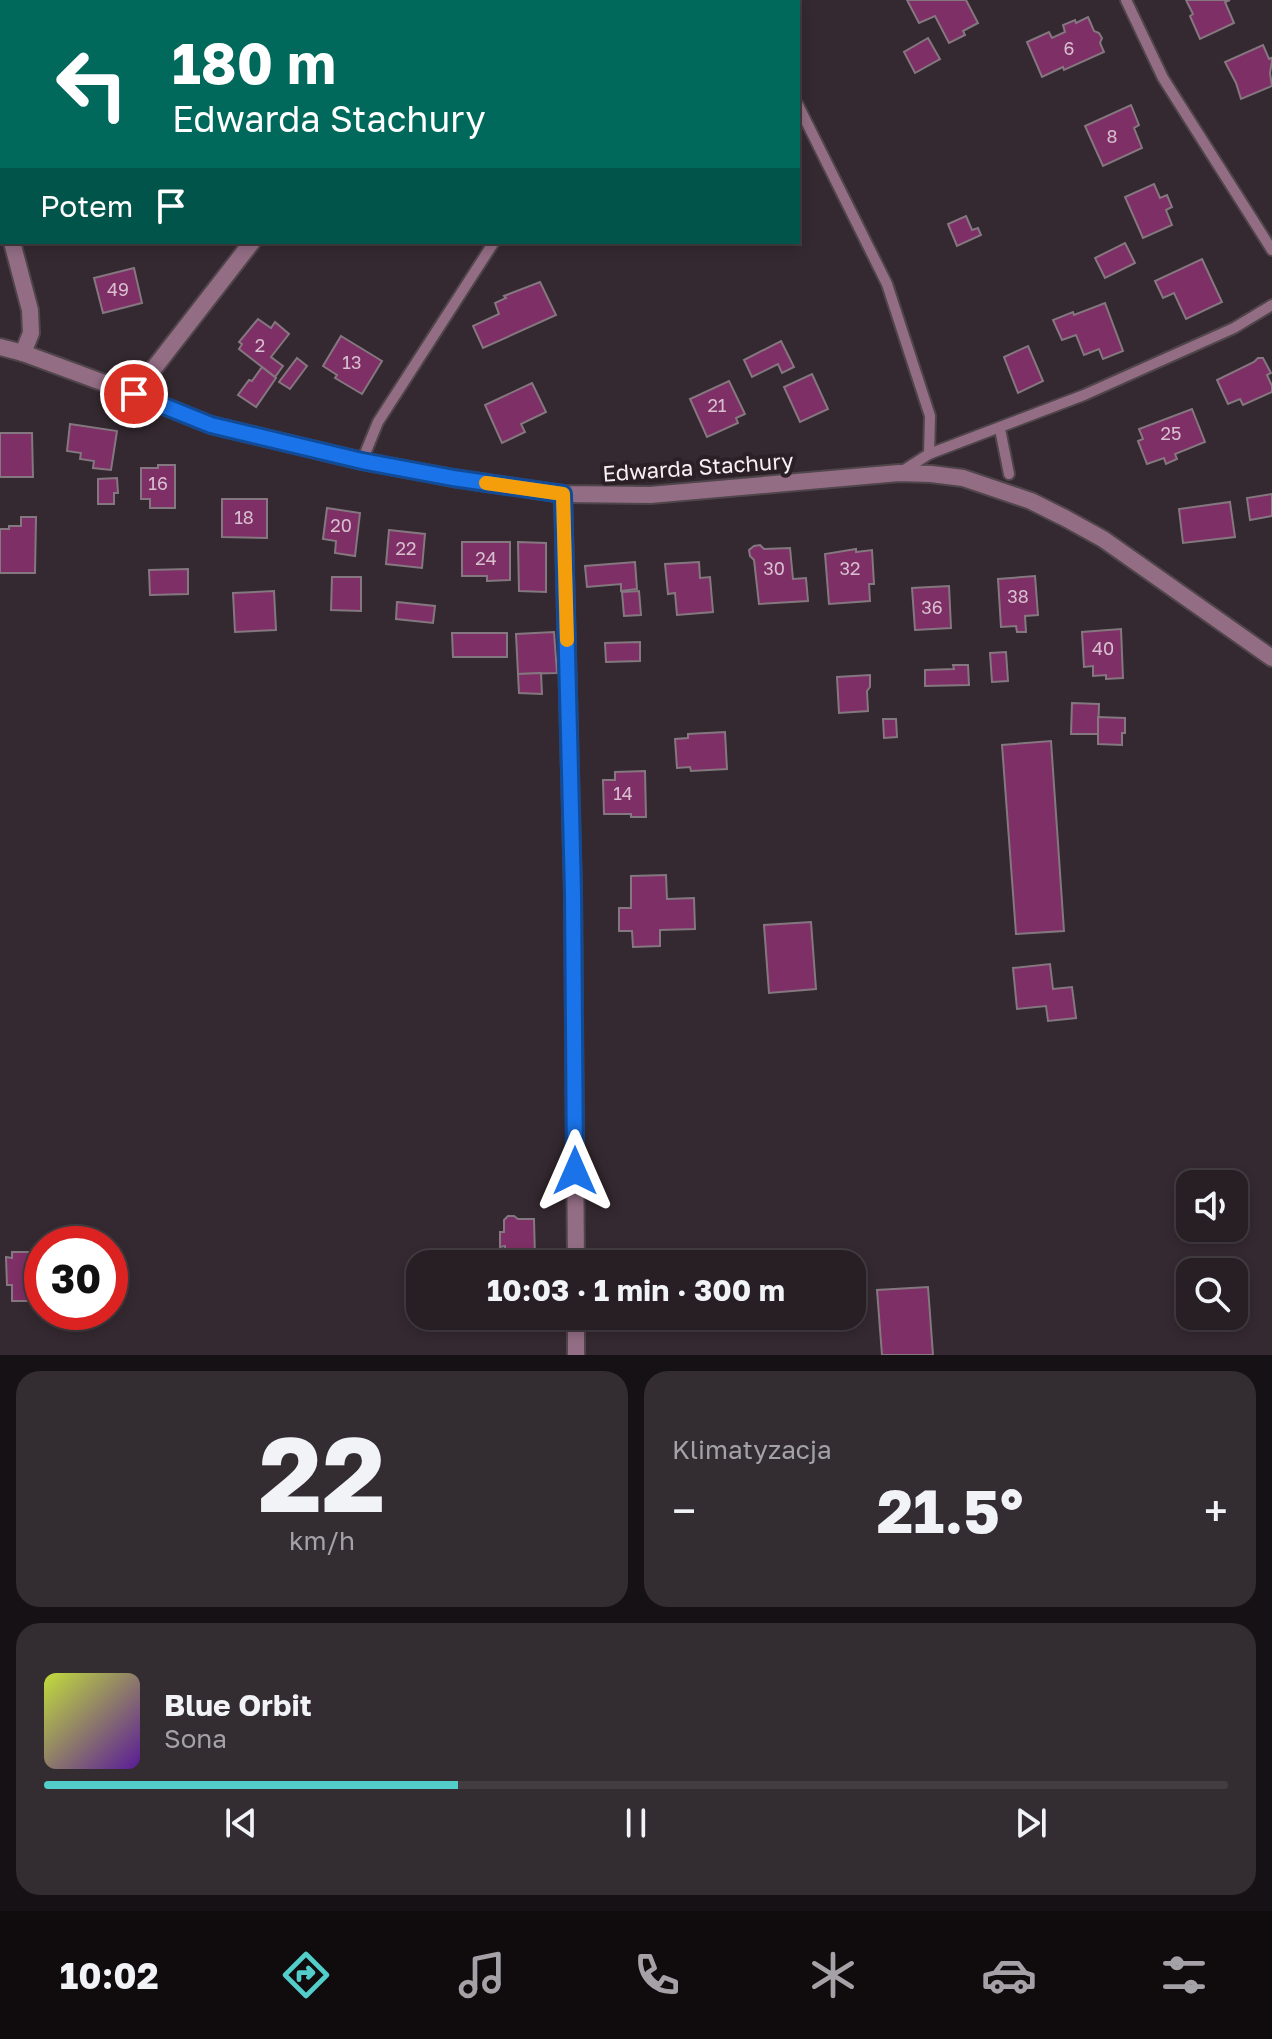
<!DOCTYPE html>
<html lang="pl">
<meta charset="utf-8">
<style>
body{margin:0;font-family:"Golos Text",sans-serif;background:#332c31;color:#f1f3f6;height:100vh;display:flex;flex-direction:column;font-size:30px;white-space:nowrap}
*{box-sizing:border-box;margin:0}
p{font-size:26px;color:#a4a2a6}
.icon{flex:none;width:44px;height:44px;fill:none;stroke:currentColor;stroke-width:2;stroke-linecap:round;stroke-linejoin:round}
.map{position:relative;height:1355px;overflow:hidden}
.sheet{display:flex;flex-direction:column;gap:16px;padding:16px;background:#151114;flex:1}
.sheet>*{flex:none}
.hud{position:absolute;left:0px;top:0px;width:800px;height:244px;box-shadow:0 4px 12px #0003,0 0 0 2px #433d41;background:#00695c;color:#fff;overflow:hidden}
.controls{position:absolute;left:1176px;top:1170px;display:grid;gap:16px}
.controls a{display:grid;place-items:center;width:72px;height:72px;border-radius:16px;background:#271f24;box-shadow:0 4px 12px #0003,0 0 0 2px #433d41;font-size:40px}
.speed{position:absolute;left:24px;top:1226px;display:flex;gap:16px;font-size:40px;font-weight:700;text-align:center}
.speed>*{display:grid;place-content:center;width:104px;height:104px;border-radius:50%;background:#271f24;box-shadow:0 4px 12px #0003,0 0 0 2px #433d41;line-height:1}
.speed .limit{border:12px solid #d22;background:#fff;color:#111}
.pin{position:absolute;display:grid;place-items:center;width:68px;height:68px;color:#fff;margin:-34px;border:4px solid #fff;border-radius:50%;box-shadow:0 2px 8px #0007}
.me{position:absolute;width:88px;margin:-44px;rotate:0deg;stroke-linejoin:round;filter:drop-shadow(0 0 6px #0008)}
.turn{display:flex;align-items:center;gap:28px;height:168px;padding:0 40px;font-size:36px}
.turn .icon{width:104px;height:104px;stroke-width:2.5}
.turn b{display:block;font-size:56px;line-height:68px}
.then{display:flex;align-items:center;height:76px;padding:0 40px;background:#0003;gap:16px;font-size:30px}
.big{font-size:60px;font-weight:700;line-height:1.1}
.sheet .tile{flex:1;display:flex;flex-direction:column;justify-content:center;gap:12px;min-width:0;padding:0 28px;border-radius:24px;background:#332c31}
.sheet .dial{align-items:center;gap:0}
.dial b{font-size:104px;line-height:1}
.song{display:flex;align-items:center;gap:24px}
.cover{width:96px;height:96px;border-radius:12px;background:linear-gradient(135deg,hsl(70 70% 55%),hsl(270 70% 35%))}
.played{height:8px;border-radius:4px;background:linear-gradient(90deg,#53cdc9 35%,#433d41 35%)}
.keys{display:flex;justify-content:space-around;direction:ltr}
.heat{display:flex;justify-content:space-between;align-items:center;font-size:44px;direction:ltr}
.sheet .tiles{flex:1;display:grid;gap:16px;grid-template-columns:1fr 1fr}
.tile:last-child{grid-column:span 2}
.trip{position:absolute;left:406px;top:1250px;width:460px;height:80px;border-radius:24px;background:#271f24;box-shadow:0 4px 12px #0003,0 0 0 2px #433d41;font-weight:700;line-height:80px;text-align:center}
.tab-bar{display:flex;height:128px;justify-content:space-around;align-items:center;background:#100c0e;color:#a4a2a6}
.tab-bar .icon{width:56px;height:56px}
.tab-bar .current{color:#53cdc9}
.tab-bar b{font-size:36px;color:#f1f3f6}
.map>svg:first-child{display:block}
.building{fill:#7e2f65;stroke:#84777f;stroke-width:2}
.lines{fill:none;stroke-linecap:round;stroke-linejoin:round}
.lane-casing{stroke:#4f454b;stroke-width:14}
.street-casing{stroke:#4f454b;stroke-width:20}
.path{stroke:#8a8186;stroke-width:5;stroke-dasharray:8 4;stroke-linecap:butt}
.lane{stroke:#936d84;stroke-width:10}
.street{stroke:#936d84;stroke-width:16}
.route-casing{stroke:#114b97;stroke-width:20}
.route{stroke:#1a73e8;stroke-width:14}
.slow{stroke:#f59e0b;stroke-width:14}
.labels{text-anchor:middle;stroke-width:8;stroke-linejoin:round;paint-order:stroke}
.number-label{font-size:18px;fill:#d8bfd0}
.street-label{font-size:22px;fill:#f6eff3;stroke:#2a2026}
</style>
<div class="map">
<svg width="1272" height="1355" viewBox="0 0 1272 1355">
<rect width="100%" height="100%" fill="#342930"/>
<g class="building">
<path d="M907,0H966L978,23L963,31L965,35L949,43L935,16L919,23Z"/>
<path d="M1186,0H1230L1225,2L1234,23L1200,39L1190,16L1193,14Z"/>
<path d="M1088,17L1094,31L1099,33L1102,38L1100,43L1104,52L1064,70L1063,67L1042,77L1027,42L1049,32L1052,38L1065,32L1063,25L1075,20L1076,23Z"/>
<path d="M928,38L940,59L915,73L904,52Z"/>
<path d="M1263,45L1269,59L1271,58L1272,61L1270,73L1272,86L1241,99L1236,83L1225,62Z"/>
<path d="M1131,105L1139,125L1134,128L1142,148L1103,166L1085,126Z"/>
<path d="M1154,184L1160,198L1167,195L1172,207L1166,210L1172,225L1143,238L1125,197Z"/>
<path d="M966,216L972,230L978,228L981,235L957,246L948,224Z"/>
<path d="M1125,243L1135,263L1105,278L1095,258Z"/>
<path d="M1202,259L1222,302L1186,319L1174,293L1163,298L1155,281Z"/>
<path d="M134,268L142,303L103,313L94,278Z"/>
<path d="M540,282L556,315L483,348L473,326L499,314L495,303L506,298L504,296Z"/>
<path d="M1105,303L1123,351L1103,359L1099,349L1084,355L1076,335L1062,340L1053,320L1073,312L1074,315Z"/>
<path d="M258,319L271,328L275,322L289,334L271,357L283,366L275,377L239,349L242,344L239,342Z"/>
<path d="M341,336L382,361L362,394L335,378L337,375L323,366Z"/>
<path d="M781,341L794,367L782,373L778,364L752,377L744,360Z"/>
<path d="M1028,346L1043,381L1018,393L1004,357Z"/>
<path d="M297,358L307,366L290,389L279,382Z"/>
<path d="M1258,358H1263L1271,373L1267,375L1272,386V392L1243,405L1240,399L1228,404L1217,380L1254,362Z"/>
<path d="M262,367L276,378L256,407L238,395L249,380L252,381Z"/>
<path d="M812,374L828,409L800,422L784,387Z"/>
<path d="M729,381L745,414L736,418L738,423L707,437L690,399Z"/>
<path d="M532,383L546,412L521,424L525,432L502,443L485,405Z"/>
<path d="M1192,409L1205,442L1175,454L1177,459L1166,464L1164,458L1147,464L1138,441L1143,439L1139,429Z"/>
<path d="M70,424L117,431L111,470L93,468L94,461L80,459L81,453L67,451Z"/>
<path d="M0,433H32L33,477H0Z"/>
<path d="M158,465H175V508H150V499H141V468H158Z"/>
<path d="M117,478L118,493H114V504H98V479Z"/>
<path d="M1272,494V516L1250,520L1247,498Z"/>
<path d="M222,499H267V538L222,537Z"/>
<path d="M1230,502L1235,537L1183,543L1179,509Z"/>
<path d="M327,508L360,513L355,556L335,553L336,541L323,539Z"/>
<path d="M21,517H36L35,573H0V529H9V526H21Z"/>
<path d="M389,530L425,534L422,568L386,564Z"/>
<path d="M462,542H510V580L487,581V576H462Z"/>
<path d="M518,542L546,543V592L519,591Z"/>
<path d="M760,545L764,549L790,548L793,579L806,578L808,601L759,604L754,560L750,556L749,550L754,546Z"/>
<path d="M856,549V552L872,550L874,584H869L870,601L829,604L825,554Z"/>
<path d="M635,562L637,589L621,591V584L587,587L585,566Z"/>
<path d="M699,562L700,578L710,577L713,612L677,615L675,593L668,594L665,564Z"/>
<path d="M188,569V594L150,595L149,570Z"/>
<path d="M1035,576L1038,615L1025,616L1026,632H1017L1016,626L1001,627L998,579Z"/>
<path d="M332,577H361V611L331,610Z"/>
<path d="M949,586L951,628L915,630L912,588Z"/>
<path d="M274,591L276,630L235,632L233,593Z"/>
<path d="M639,591L641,615L624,616L622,592Z"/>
<path d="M397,602L435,606L433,623L396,619Z"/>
<path d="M1121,629L1123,678L1106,679V675L1093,676V666L1084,667L1082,632Z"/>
<path d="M554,632L557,673L518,674L516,634Z"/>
<path d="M452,633H507V657H453Z"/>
<path d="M640,642V661L606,662L605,643Z"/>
<path d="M1006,652L1008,681L992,682L990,653Z"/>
<path d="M953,665H968L969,685L925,686V670L954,669Z"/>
<path d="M541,673L542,694L519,693L518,674Z"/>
<path d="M870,675V687L867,691L868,711L839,713L837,677Z"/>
<path d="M1072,703L1099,704L1098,734H1071Z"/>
<path d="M1098,717L1125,718V733H1122V745L1098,744Z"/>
<path d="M883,719H896L897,737L884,738Z"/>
<path d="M725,732L727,769L691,771L690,767L677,768L675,739L688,738V734Z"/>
<path d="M1051,741L1064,931L1016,934L1002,745Z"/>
<path d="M645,771L646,817H631V814H604L603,780H615V772Z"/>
<path d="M666,875L667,899L694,898L695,929L660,930V946L633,947L632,931H619V908H631V876Z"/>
<path d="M811,922L816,989L769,993L764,925Z"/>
<path d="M1050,964L1053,989L1072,987L1076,1018L1048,1021L1046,1006L1017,1009L1013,968Z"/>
<path d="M508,1216H514L518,1219H534L535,1257H532V1264H508V1258H505V1246L500,1247V1232H504V1220Z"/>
<path d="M12,1252H39V1257H42V1295H28V1301H12V1285H7L6,1257L12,1258Z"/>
<path d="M928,1287L933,1355H882L877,1290Z"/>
</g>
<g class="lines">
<g class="lane-casing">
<g id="lane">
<path d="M746,0L747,2"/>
<path d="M1126,0L1163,78L1272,250"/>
<path d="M798,105L887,284L930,416L929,454"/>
<path d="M1000,429L1009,474"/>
<path d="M362,461L378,422L494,242"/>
<path d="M901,472L929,454L1084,395L1234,328L1272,305"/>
</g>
</g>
<g class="street-casing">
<g id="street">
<path d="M437,2L438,0"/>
<path d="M0,194L2,202"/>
<path d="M12,242L30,310L31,333L23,353"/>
<path d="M0,347L23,353L134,394L211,425L362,461L453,478L563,494L650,495L899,473L931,474L963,478L1031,501L1065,518L1103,539L1272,658"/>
<path d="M134,394L252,242"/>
<path d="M563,494L573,892L576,1264"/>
<path d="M576,1316V1355"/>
</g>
</g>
<path class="path" d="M0,1L3,0"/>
<use href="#lane" class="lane"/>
<use href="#street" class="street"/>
</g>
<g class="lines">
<g class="route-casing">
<path id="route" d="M134,394L211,425L362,461L453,478L563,494L573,892L575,1171"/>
</g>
<use href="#route" class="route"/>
<path class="slow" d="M486,483L563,494L567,640"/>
</g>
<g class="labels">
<g class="number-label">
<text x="1069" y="55">6</text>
<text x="1112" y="143">8</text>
<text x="118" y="296">49</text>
<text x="260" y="352">2</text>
<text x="352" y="369">13</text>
<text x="717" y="412">21</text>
<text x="1171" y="440">25</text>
<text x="158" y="490">16</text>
<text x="244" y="524">18</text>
<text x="341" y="532">20</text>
<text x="406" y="555">22</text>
<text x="486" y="565">24</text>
<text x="774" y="575">30</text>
<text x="850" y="575">32</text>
<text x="1018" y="603">38</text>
<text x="932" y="614">36</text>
<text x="1103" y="655">40</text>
<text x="623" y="800">14</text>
</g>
<g class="street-label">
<text transform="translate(698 467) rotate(-4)" y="8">Edwarda Stachury</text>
</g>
</g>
</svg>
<div class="controls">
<a><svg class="icon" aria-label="sound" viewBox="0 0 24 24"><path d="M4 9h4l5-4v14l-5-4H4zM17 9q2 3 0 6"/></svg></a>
<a><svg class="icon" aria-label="search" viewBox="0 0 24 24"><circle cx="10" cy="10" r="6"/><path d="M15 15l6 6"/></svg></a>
</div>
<div class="speed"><div class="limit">30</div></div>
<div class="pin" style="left:134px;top:394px;background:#d93025"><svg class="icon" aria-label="arrive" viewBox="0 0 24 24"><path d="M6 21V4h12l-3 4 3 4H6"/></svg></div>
<svg class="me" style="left:575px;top:1171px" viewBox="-20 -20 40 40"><path d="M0-17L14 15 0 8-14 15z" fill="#1a73e8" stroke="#fff" stroke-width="4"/></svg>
<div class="trip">10:03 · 1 min · 300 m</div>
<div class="hud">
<div class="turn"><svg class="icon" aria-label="left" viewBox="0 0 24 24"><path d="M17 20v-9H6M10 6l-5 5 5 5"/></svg><div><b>180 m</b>Edwarda Stachury</div></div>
<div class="then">Potem<svg class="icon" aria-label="arrive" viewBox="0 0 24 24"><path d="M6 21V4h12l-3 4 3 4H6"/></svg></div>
</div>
</div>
<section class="sheet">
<div class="tiles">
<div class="tile dial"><b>22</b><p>km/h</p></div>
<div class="tile"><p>Klimatyzacja</p>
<div class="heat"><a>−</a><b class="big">21.5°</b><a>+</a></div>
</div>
<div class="tile">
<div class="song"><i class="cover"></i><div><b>Blue Orbit</b><p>Sona</p></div></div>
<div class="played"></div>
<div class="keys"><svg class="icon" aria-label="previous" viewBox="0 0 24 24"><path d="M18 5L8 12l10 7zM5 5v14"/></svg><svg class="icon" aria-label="pause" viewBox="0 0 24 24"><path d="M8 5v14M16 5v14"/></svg><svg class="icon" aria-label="next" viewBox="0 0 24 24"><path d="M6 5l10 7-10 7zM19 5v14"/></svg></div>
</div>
</div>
</section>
<nav class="tab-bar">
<b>10:02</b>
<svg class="icon current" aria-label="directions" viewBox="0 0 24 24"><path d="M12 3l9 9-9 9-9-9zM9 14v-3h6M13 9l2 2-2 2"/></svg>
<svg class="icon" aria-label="music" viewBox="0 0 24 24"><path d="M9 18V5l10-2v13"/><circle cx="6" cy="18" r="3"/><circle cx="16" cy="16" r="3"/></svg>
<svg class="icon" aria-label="phone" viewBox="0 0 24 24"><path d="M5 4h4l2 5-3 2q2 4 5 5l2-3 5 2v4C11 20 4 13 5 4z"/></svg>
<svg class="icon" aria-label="climate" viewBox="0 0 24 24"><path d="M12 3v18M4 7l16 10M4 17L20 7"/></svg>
<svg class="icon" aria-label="car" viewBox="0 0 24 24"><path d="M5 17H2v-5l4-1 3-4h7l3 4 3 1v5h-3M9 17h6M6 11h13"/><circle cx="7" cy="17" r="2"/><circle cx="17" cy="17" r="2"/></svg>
<svg class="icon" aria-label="filters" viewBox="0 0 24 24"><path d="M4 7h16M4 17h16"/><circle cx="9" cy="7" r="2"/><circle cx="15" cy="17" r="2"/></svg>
</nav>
